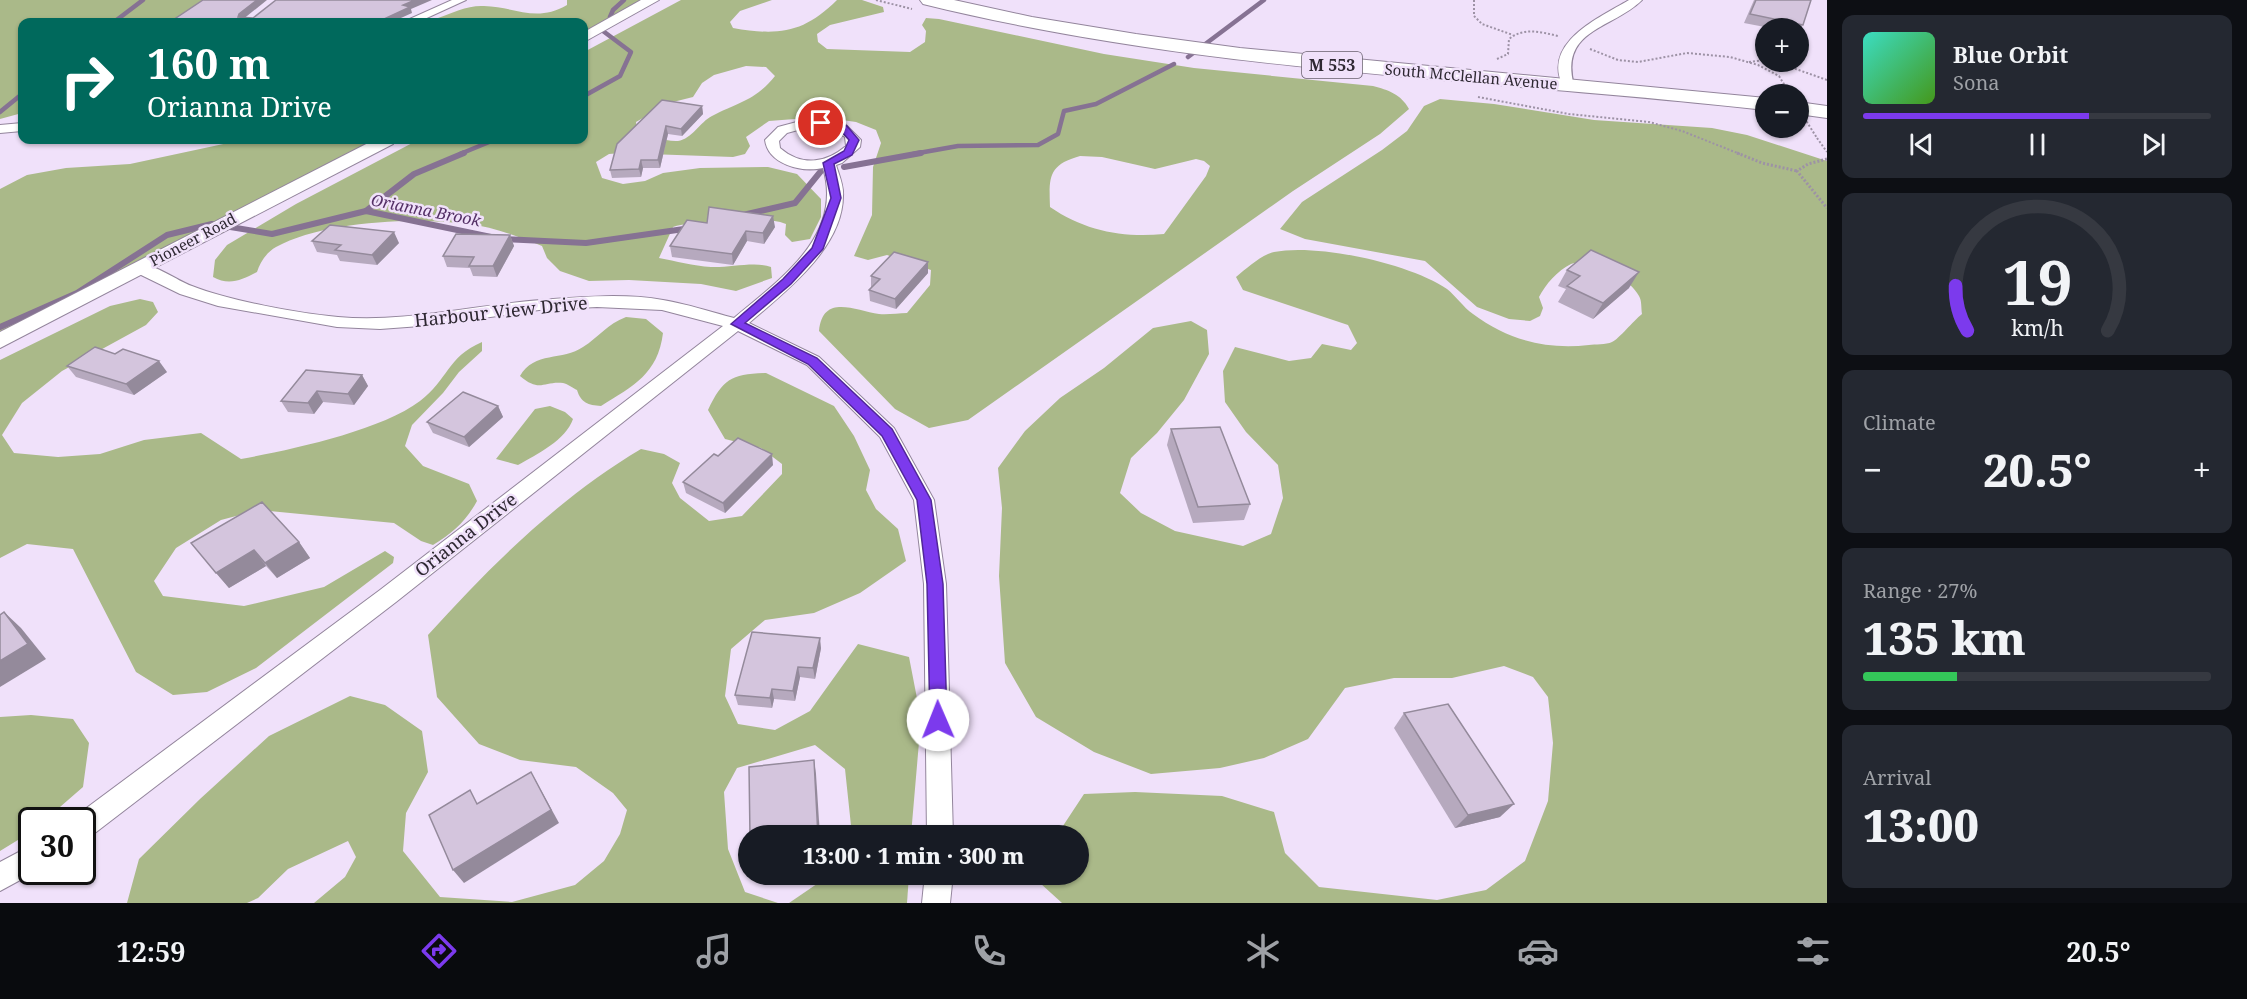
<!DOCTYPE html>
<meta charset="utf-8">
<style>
body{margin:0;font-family:"Noto Serif",serif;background:#242831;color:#f1f3f6;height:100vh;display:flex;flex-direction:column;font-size:22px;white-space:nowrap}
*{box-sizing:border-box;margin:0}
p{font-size:20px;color:#9ea1a6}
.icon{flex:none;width:33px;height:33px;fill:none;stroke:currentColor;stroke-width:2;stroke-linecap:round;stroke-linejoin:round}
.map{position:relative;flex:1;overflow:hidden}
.sheet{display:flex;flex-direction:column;gap:15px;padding:15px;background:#0d0f14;width:420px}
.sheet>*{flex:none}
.banner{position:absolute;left:18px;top:18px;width:570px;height:126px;border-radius:12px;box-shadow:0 2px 4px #0004;background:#00695c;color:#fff;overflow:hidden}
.controls{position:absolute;left:1755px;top:18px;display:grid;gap:12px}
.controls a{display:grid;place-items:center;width:54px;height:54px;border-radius:50%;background:#171b24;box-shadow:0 2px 4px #0004;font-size:30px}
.speed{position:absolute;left:18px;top:807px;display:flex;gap:12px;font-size:30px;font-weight:700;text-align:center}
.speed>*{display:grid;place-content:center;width:78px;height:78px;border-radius:50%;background:#171b24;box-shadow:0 2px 4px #0004;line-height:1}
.speed .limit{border:3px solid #111;border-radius:9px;background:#fff;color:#111}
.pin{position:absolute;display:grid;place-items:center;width:51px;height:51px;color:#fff;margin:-26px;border:3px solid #fff;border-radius:50%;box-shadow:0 2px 6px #0007}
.me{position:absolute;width:66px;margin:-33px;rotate:359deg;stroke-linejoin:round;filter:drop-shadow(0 0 4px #0008)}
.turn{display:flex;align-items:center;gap:21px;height:126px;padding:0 30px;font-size:27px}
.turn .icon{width:78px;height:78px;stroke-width:2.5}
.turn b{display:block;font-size:42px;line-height:51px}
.big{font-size:45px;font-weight:800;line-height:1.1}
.sheet .tile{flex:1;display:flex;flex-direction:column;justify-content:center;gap:9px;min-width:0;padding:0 21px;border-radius:12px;background:#242831}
.sheet .dial{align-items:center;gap:0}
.dial svg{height:156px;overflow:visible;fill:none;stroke:#363941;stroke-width:7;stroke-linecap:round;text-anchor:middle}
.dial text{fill:#f1f3f6;stroke:none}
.song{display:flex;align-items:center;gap:18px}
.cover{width:72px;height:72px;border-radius:9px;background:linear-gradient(135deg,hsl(170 70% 55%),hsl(100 70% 35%))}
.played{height:6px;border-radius:3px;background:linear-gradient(90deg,#7c3aed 65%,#363941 65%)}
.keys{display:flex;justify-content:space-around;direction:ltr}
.heat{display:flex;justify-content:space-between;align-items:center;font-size:33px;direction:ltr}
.charge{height:9px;border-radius:4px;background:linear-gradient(90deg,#34c759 27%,#363941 0)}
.trip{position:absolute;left:738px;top:825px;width:351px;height:60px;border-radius:30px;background:#171b24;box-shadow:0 2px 4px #0004;font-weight:800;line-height:60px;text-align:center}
.tab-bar{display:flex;height:96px;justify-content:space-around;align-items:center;background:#090b0e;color:#9ea1a6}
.tab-bar .icon{width:42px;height:42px}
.tab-bar .current{color:#7c3aed}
.tab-bar b{font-size:27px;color:#f1f3f6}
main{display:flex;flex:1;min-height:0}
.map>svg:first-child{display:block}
.forest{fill:#aab989;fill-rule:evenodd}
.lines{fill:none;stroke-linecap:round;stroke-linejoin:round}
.stream-far1{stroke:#867293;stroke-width:4.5}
.stream{stroke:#867293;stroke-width:6}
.minor-casing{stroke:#93859c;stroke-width:2}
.tertiary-casing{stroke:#93859c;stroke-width:2}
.primary-casing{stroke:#93859c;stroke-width:2}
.path-far1{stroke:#9d92a5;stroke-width:2;stroke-dasharray:2 2;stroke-linecap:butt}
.path{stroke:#9d92a5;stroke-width:3;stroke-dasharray:2 2;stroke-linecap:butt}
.minor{fill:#fff;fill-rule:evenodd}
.tertiary{fill:#fff;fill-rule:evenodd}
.primary{fill:#fff;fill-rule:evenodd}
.path-bridge{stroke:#9d92a5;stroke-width:2;stroke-dasharray:2 2;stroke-linecap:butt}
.wall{fill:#b6a9be}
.shaded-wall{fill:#948a9b}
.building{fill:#d4c5dd;stroke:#948a9b;stroke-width:1.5}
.route{fill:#7c3aed;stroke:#51269a;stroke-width:1.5}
.labels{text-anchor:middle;stroke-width:5;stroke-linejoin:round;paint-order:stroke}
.far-street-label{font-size:15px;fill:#2e2832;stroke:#f0e1fa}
.shield{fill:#f0e1fa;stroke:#68606e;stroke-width:1.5}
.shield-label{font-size:16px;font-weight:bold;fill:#2e2832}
.far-water-label{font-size:16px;font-style:italic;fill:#543066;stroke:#f0e1fa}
.street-label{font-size:18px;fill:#2e2832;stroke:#f0e1fa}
</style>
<main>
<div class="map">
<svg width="1827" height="903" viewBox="0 0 1827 903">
<rect width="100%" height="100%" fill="#f0e1fa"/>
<g class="forest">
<path d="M0,0H211L176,22H22V113L0,119Z"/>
<path d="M567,0H643L584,32V22H437L438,18C452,13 468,5 484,6C516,7 536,23 567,5Z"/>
<path d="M681,0H772L740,11L730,22L733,28C778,36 804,33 837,0H862L883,7L884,12L830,25L817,34L818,42L827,49L910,52L925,42L926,31L922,25L926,18L939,19L1104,54L1194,68L1373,86C1388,90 1401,94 1409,109L1380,134L1293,191L968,420L929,428L895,409L819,331C823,293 855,311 879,314C888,315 898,313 907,313L930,285L931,270L887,255L868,260L854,256L872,215L873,167L881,143L876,130L856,122L821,117L769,121L746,137L750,146L745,154L733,157L621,153L609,154L596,162L602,178L623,184L645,181L663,173L700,168L768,167L797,174L821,199V217L810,239L792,242L785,235L786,224C762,215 739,224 715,226C698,228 690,221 673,227L659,258C676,261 693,266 711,267C729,268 755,261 771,267L772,278L736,291L701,284L629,280L589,281L560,271L547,258L542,246C517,236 494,227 467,224C415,217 323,221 276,247C267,252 260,262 257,272C242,280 229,286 213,277L215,260L227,245L296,204L418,140H584V52ZM746,66L766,67L775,76C755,101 739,102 712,116C700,122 692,139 678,141C666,142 649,135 637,131L636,122L669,103L693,97L702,83L714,75ZM1080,156L1102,157L1155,169L1196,159L1204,161L1210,166L1206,176L1164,234C1123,238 1085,231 1050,207C1049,177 1048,165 1080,156Z"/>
<path d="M1440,99L1494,104L1594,120L1712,128L1747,135L1827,161V903H1062L1040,883L1043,875L1078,874V836L1057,835L1084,794L1135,792L1222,796L1274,812L1285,853L1319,887L1437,900L1486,890L1525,861L1548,801L1553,743L1548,697L1533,677L1504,666L1452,678H1394L1345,688L1308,739L1264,758L1220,768L1151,774L1094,752L1036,717L1005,663L999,576L1002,508L998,468L1025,431L1060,398L1104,368L1153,328L1191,321L1207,330L1209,354L1184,400L1157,433L1131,458L1120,493L1141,513L1175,531L1243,546L1271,534L1283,498L1278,465L1246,432L1225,402L1223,371L1235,347L1289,361L1311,358L1322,344L1351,350L1357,343L1348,325L1243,290L1236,277C1247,268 1261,255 1274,252C1317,243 1411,264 1447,289C1456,296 1463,307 1473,314C1508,340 1546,350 1589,345C1595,344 1606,345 1612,342C1619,339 1633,321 1642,314C1641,308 1642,301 1639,296C1629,278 1592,256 1571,264C1558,270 1545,285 1539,297L1543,308L1540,316L1530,321L1509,319L1477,307L1425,261L1305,239L1280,229L1302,202L1382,150L1407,131L1424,106Z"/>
<path d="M242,140H377L0,335V189L27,175L66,168L130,164Z"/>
<path d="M140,299L153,302L158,312L146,325L62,371L22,403L2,435L14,453L58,457L100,454L144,440L201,433L241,459C290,450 380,431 420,401C448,380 447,357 482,342V351L459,372L443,393L412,425L405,446L423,466L469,484L477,501C466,521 453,533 433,545L421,541L394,523L259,510L221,520L176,548L154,581L163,596L244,606L324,587L385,551L394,557L393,563L256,668L207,692L173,695L136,672L73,549L27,544L0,558V360L110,306Z"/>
<path d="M626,317L646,319L663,333C658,374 633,386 601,406C588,405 581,403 577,390C573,388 568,384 563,383C543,381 540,393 520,376C534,351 563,361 583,347C599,337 607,324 626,317Z"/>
<path d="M766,373L834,406L854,436L870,470L866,490L876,509L898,529L906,561L860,593L814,613L765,620L731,649L725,696L738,724L775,730L810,711L858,644L909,657L921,719L911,835H852L845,769L815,745L737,768L724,792L728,849L745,892L778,903H314L345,877L356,857L348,841L288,869L258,898L247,903H127L139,859L200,799L269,736L350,696L385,705L422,731L428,772L406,813L403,851L440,897L512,902L575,885L604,861L620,834L627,810L613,793L576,767L520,760L479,744L437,697L428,635C491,565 560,497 641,449L664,454L680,463L672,483L680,498L709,521L742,516L782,474V464L761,448L725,439L708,410C723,379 731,374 766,373Z"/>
<path d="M550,406L565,412L573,419C566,440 537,454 518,465L496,459L535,409Z"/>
<path d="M31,715L73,719L89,743L83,787L45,820H32L31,832L0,851V717Z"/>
<path d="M830,875H909L907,903H789Z"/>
</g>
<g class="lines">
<g class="stream-far1">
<path d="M610,17L613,10L624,0"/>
<path d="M114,22L143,0"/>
<path d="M1188,57L1264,0"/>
<path d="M584,96L620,76L631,52L603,31"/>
<path d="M0,112L22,94"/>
<path d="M460,154L494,140"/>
<path d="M913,154L958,146L1038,145L1058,134L1064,111L1096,104L1174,64"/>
</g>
<g class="stream">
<path d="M844,167L921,153"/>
<path d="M366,211L414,174L464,153"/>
<path d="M743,215L795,203L821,171"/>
<path d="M503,239L586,243L691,228"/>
<path d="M0,327L77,293L167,235L212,224L272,234L366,211L491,237"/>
</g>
<g class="minor-casing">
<g id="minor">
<path d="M452,0H466L418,22H403Z"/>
<path d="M1629,0H1642C1613,29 1559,29 1574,85L1572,88H1564C1540,43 1599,18 1629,0Z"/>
<path d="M808,119L845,124L861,140L860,147L842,163L836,165C839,175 844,186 843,196C843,248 784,293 749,323L819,357L894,428L934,500L946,584L953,836H927L924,584L914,500L880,437L807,365L738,331L396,602L91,836L82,840V820H71L73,818L380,590L723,326L662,310L597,307L539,310L434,325L380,329L337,327L218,306L180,294L133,271L131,268L133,265C151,260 175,280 192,286C230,301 297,313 338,317C407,323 473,305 541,300C580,297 624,293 663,300C687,304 711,312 734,318C779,280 844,236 823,168C801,173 768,164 765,140L778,127ZM809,127L831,129L845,137L846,146C826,163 802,167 780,148L779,141L787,133Z"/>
<path d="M22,123V131L0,133V125Z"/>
<path d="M32,845V872H35L0,891V862Z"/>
<path d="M925,874H953L950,903H922Z"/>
</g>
</g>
<g class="tertiary-casing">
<g id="tertiary">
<path d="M641,0H659L584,42V32Z"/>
<path d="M374,140H396L393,144L0,348V332Z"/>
</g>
</g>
<g class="primary-casing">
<g id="primary">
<path d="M920,0H954L1032,17L1136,34L1240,48L1766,98V110C1485,79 1198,72 923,4Z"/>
<path d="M1798,102L1827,106V118L1798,114Z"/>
</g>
</g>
<g class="path-far1">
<path d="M876,0L912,9"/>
<path d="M1474,0V16L1482,24L1513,35"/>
<path d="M1590,49L1618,60L1638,62L1687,53L1730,57L1758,65L1779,76L1790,94"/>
<path d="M1497,59L1508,54L1509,39C1524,27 1541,32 1558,36"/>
<path d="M1749,62L1766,60"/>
<path d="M1776,62L1827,80"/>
<path d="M1478,97L1569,114L1649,122L1682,131L1740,154"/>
<path d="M1817,138L1827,152"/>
</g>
<g class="path">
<path d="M1737,153L1762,163L1797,171"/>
<path d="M1827,159L1808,164L1797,171L1827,208"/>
</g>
<use href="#minor" class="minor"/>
<use href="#tertiary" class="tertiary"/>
<use href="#primary" class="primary"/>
<path class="path-bridge" d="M1798,108L1817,138"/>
</g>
<g class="wall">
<path d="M1754,0H1811L1803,25L1798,32V28H1770L1744,23Z"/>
<path d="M702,106L703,114L682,136L668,134L660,168H643L641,177L612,178L610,170L617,144Z"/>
<path d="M707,223L775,227L764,244L747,241L733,265L672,257L670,246Z"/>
<path d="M510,235L514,246L497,277L473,276L470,268L447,267L443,256Z"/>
<path d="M312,241L399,243L377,265L340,261L337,255L317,252Z"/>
<path d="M1567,270L1629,288L1593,319L1558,302L1566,289L1558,286Z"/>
<path d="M928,273L896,309L870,301L869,290L872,287H871V276Z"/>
<path d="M67,366L167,372L134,395L76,377Z"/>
<path d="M362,375L368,386L354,405L323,402L314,414L288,412L281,401Z"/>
<path d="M498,406L503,417L469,447L433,433L427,422Z"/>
<path d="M1171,429L1250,504L1244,520L1193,523L1167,445Z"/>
<path d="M718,456L773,465L725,513L686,493L683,482Z"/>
<path d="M299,542L310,558L277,578L266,566L229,588L191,543Z"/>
<path d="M821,648L815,679L800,677L795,701L774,699L772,708L738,705L735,695Z"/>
<path d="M1404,713L1500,817L1455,828L1394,728Z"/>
</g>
<g class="shaded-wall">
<path d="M257,0H267L242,20L238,17L239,14Z"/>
<path d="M415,0H432L411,9L412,13L392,22L386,18L403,5Z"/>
<path d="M702,106L703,114L682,136L681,129Z"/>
<path d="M666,126L668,134L660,168L658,160Z"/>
<path d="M641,160L643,168L641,177L639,169Z"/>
<path d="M773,216L775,227L764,244L763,233Z"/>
<path d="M746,231L747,241L733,265L732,254Z"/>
<path d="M394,232L399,243L377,265L372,255Z"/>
<path d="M510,235L514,246L497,277L493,266Z"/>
<path d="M928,262V273L896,309L895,299Z"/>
<path d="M1639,272L1629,288L1593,319L1603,303Z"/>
<path d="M159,361L167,372L134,395L126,384Z"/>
<path d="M362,375L368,386L354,405L348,394Z"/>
<path d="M317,391L323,402L314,414L308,403Z"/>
<path d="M498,406L503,417L469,447L464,437Z"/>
<path d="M772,454L773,465L725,513L723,503Z"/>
<path d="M299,542L310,558L277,578L265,563Z"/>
<path d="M254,550L266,566L229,588L216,573Z"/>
<path d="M4,612L21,628L46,659L0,687V661Z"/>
<path d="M820,638L821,648L815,679L813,668Z"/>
<path d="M798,667L800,677L795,701L793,691Z"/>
<path d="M772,689L774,699L772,708L770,698Z"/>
<path d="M814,760L816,774L820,836H818Z"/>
<path d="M531,772L559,823L464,883L453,870Z"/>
<path d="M1514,804L1500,817L1455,828L1468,815Z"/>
</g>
<g class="building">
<path d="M203,0H257L239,14L238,17L253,18L276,0H415L403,5L410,7L386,18L416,22H170Z"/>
<path d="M1756,0H1811L1803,25L1750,14Z"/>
<path d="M662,100L702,106L681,129L666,126L658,160H641L639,169L610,170L617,144Z"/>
<path d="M709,207L773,216L763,233L746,231L732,254L670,246L687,220L707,223Z"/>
<path d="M330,225L394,232L372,255L335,250L341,245L312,241Z"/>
<path d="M456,234L510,235L493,266H469L474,257L443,256Z"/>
<path d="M1591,250L1639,272L1603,303L1567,286L1580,276L1567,270Z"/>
<path d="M894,252L928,262L895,299L869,290L880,279L871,276Z"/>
<path d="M95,347L115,354L123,349L159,361L126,384L67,366Z"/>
<path d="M306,370L362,375L348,394L317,391L308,403L281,401Z"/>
<path d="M463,392L498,406L464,437L427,422Z"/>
<path d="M1220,427L1250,504L1198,507L1171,429Z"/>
<path d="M738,438L772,454L723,503L683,482L714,454L718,456Z"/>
<path d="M262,502L299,542L265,563L254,550L216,573L191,543Z"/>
<path d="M4,612L28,644L0,661V615Z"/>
<path d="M752,632L820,638L813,668L798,667L793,691L772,689L770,698L735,695Z"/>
<path d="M1448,704L1514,804L1468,815L1404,713Z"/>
<path d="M814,760L818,836H750L749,767Z"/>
<path d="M531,772L551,810L453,870L429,815L470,790L477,804Z"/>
</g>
<path class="route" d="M821,120L847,126L859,140L852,155L834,164L841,198L823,249L791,284L745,323L817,358L892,429L931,500L943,584L947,720L944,725L938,728L932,725L930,720L927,584L917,500L882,436L808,364L731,324L783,279L812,248L831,198L823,163L844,151L849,140L840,130L818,125L816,123Z"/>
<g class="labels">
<g class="far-street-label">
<text transform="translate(1471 77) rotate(5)" y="5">South McClellan Avenue</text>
<text transform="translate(193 240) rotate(-28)" y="5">Pioneer Road</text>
</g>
<rect class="shield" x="1302" y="52" width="60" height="26" rx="4.5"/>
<g class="shield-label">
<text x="1332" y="71">M 553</text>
</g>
<g class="far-water-label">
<text transform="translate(426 210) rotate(11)" y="6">Orianna Brook</text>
</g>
<g class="street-label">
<text transform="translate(501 312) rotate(-6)" y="6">Harbour View Drive</text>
<text transform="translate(466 535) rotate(-38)" y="6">Orianna Drive</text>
</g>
</g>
</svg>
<div class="controls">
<a>+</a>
<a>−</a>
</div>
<div class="speed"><div class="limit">30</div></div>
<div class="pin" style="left:821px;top:123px;background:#d93025"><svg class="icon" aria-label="arrive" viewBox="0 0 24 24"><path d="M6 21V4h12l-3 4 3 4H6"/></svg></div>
<svg class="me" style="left:938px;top:720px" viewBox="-20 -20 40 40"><circle r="19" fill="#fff"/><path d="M0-13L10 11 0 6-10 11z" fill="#7c3aed"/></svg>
<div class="trip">13:00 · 1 min · 300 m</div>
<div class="banner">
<div class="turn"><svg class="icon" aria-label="right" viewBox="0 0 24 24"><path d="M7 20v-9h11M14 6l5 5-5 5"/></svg><div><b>160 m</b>Orianna Drive</div></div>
</div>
</div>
<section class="sheet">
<div class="tile">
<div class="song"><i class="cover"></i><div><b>Blue Orbit</b><p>Sona</p></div></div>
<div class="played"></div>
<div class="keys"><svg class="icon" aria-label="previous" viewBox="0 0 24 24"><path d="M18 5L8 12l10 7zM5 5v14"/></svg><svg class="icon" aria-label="pause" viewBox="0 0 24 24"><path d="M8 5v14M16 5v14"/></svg><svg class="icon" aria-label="next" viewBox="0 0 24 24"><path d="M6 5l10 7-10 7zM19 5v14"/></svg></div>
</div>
<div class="tile dial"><svg viewBox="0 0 100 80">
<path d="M14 69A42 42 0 1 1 86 69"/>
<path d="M14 69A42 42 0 0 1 8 46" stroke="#7c3aed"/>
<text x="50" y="56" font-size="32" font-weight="700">19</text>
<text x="50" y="72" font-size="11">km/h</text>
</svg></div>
<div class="tile"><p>Climate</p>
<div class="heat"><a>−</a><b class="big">20.5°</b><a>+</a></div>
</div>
<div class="tile"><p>Range · 27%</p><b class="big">135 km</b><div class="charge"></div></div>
<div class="tile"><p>Arrival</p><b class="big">13:00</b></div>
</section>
</main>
<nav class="tab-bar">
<b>12:59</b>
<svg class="icon current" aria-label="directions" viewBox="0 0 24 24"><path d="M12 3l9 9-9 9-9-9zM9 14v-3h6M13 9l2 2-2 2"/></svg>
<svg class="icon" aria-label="music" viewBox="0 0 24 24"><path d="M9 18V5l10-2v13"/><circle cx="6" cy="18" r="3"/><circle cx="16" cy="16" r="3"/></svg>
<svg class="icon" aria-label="phone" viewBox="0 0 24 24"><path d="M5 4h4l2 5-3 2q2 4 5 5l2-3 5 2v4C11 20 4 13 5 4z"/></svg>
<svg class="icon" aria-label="climate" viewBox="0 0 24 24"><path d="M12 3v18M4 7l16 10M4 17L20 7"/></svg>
<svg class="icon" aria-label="car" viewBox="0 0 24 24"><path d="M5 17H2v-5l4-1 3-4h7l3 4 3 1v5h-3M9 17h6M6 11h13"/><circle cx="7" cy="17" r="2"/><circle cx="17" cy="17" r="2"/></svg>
<svg class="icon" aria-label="filters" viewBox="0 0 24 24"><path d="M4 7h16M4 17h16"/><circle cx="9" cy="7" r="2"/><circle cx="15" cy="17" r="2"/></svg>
<b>20.5°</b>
</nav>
